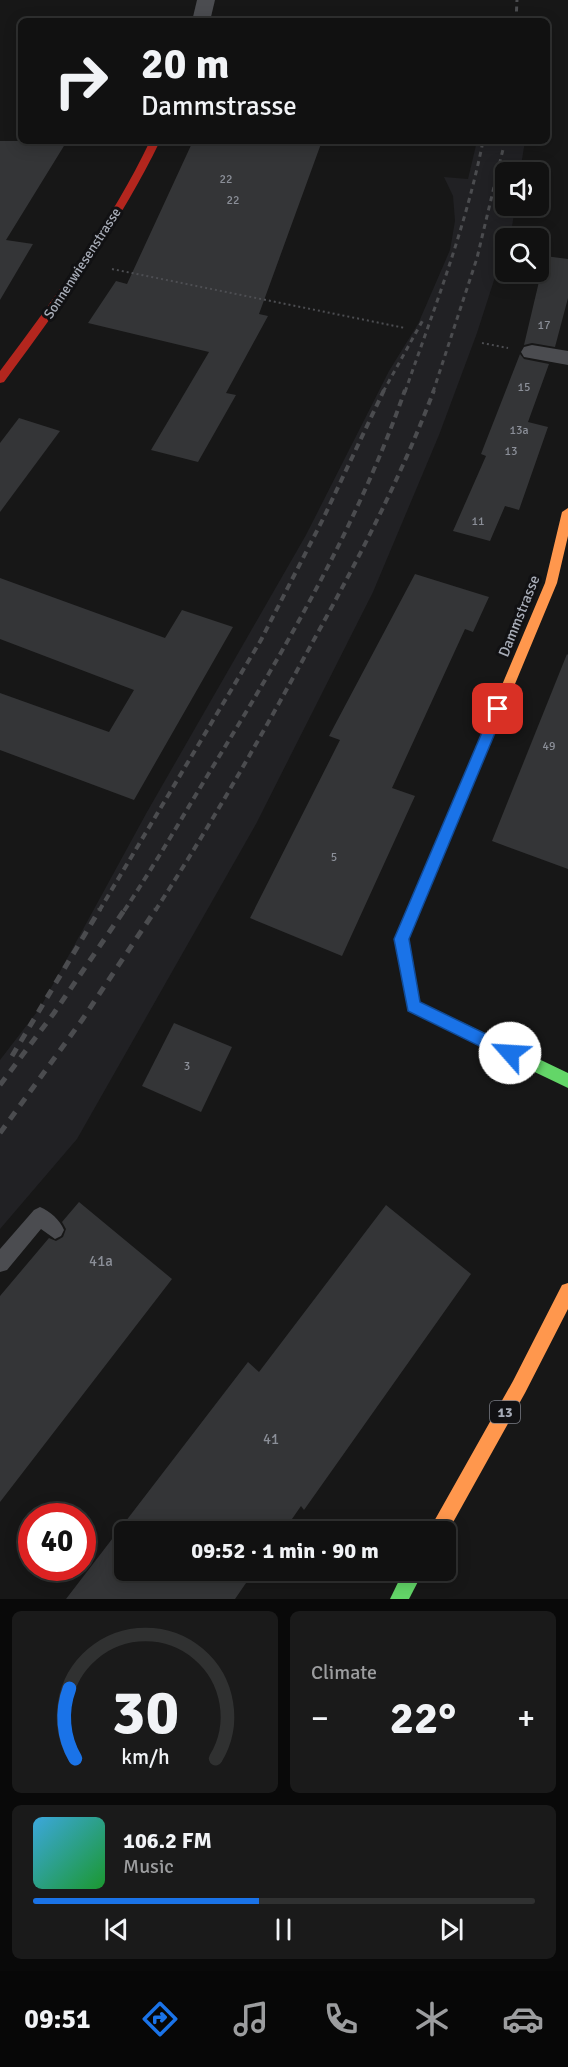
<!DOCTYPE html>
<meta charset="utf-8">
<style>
body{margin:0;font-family:Signika,sans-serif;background:#1a1a1a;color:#f1f3f6;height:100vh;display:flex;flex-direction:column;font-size:22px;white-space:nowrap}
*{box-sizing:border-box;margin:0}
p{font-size:20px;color:#9c9d9f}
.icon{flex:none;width:33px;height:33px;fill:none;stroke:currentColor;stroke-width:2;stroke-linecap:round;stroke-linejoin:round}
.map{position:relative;height:1599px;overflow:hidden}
.panel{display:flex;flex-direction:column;gap:12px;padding:12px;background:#090909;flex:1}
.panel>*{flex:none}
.banner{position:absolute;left:18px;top:18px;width:532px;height:126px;border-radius:9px;box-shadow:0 3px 15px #0003,0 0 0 2px #303131;background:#111;color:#f1f3f6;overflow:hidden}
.tools{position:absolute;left:495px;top:162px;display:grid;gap:12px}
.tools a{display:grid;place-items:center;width:54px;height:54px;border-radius:9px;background:#111;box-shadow:0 3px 15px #0003,0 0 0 2px #303131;font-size:30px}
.speed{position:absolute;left:18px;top:1503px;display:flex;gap:12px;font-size:30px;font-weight:700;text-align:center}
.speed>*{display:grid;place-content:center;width:78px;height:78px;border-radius:50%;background:#111;box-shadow:0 3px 15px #0003,0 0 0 2px #303131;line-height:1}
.speed .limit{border:9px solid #d22;background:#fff;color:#111}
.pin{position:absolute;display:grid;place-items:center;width:51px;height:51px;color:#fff;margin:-26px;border-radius:12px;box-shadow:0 3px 9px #0006}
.me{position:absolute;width:66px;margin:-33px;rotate:296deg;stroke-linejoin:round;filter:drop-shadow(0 0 4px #0008)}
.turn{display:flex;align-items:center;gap:21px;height:126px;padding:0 24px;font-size:27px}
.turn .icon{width:78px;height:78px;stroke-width:2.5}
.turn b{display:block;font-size:42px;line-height:51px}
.big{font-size:45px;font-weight:700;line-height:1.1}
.panel .widget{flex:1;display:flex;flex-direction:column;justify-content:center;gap:9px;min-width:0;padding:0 21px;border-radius:9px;background:#1a1a1a}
.panel .dial{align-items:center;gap:0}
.dial svg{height:156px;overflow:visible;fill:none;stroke:#303131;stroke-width:7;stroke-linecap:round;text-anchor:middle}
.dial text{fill:#f1f3f6;stroke:none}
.song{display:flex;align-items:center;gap:18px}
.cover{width:72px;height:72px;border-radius:9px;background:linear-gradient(135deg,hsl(200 70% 55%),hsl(130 70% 35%))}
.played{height:6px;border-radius:3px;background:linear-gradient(90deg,#1a73e8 45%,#303131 45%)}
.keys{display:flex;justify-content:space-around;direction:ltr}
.heat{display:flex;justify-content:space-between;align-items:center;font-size:33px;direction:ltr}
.panel .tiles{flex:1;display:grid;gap:12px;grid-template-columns:1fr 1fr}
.widget:last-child{grid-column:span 2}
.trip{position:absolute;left:114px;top:1521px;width:342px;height:60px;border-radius:9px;background:#111;box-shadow:0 3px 15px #0003,0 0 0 2px #303131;font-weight:700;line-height:60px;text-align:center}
.menu{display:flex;height:96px;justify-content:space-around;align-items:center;background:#070707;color:#9c9d9f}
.menu .icon{width:42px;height:42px}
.menu .selected{color:#1a73e8}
.menu b{font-size:27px;color:#f1f3f6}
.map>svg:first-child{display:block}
.built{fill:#212124}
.building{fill:#343537}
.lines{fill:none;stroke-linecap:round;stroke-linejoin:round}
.path{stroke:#4d4e52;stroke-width:2;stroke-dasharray:2 3;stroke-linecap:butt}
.lane{fill:#4b4c50;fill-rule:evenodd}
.street{fill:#4b4c50;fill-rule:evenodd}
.fast{fill:#63d668;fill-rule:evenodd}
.slow{fill:#ff974d;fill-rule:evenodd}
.jam{fill:#b3261e;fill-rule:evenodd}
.rail-far2{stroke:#4b4c4f;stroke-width:3;stroke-dasharray:5 4.5;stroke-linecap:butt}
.rail-far1{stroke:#4b4c4f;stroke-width:4;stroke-dasharray:7 5;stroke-linecap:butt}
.rail{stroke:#4b4c4f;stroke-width:5;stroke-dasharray:9 8;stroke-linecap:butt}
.route{fill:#1a73e8;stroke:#114b97;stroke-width:1.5}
.labels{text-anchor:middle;stroke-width:6;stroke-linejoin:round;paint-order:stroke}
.number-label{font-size:12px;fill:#8b8f98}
.far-street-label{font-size:14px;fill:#a8adb8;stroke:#111113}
.shield{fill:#111113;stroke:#7b7e86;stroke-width:1.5}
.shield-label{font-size:14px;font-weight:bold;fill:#a8adb8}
.street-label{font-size:15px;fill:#a8adb8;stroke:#111113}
.near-number-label{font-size:15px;fill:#8b8f98}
</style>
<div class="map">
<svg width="568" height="1599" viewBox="0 0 568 1599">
<rect width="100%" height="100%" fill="#171717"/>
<path class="built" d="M477,141H525L520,172H506V206H515L512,227L508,238H506L505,246L477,333L439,435L373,592L256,824L77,1139L0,1229V1060L40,1008L147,812L306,535L389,371L418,324L450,250L455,221L453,196L444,177L468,179Z"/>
<g class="building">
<path d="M0,141H67L6,240L33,244L0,300Z"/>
<path d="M193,141H322L259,314L268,316L226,393L236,395L198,462L151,450L209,352L88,323L116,281L127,284Z"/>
<path d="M545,256L568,259V298L555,347L532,343L524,345Z"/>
<path d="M520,354L524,359L549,364L528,422L548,427L519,510L505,506L490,541L453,531L486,456L481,454Z"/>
<path d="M19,418L60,431L0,512V443Z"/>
<path d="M415,574L489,597L473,632L465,629L392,788L415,796L342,956L250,918L340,740L329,736Z"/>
<path d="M0,578L165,638L182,610L233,627L134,800L0,750V693L109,732L134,690L0,639Z"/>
<path d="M567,654L568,655V869L492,841Z"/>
<path d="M174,1023L232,1047L201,1112L142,1086Z"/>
<path d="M79,1202L172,1279L0,1502V1296L49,1238L56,1241L63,1237L66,1229L62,1222Z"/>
<path d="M386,1205L471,1274L304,1510L301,1506L283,1532H124V1570H255L235,1599H66L248,1362L259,1372Z"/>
</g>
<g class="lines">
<g class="path">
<path d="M112,269L405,328"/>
<path d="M482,343L508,348"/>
</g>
<path class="lane" d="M40,1207C50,1211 60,1220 64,1230L61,1236L55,1239L41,1229L7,1270L0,1272V1249L34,1210Z"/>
<g class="street">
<path d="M197,0H215L210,21H192Z"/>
<path d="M532,345L568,351V365L524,357L521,352L524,347Z"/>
</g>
<g class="fast">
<path d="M407,961L412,963L414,968L420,1002L568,1073V1088L408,1011L400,968L402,963Z"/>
<path d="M404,1570H424L409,1599H390Z"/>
</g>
<g class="slow">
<path d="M568,508V536L557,583L409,939L414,968L412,973L407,975L402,973L395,939L545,583L562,512Z"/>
<path d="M568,1283V1309L525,1393L446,1535V1532H428L513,1381L562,1285Z"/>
</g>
<path class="jam" d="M150,141H160C118,228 61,304 4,382L0,383V371C55,297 110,225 150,141Z"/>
<g class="rail-far2">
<path d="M516,21L517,0"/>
<path d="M383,392L424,318"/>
<path d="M405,392C434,309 466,227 483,141"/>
<path d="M433,392L477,258L505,141"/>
</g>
<g class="rail-far1">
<path d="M99,911L261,640L323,519L384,390"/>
<path d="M124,911C158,860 188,807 220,755C291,639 360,519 405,390"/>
<path d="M155,911C209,828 258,742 305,656C353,569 399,483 434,390"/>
</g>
<g class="rail">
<path d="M12,1056L100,909"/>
<path d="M0,1085L54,1013L125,909"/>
<path d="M0,1133L82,1020L156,909"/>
</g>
</g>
<path class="route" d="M498,703L505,709L409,939L420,1002L515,1048L518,1053L515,1058L510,1061L408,1011L394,939L492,709Z"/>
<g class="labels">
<g class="number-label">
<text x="226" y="183">22</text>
<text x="233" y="204">22</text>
<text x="544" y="329">17</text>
<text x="524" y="391">15</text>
<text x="519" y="434">13a</text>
<text x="511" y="455">13</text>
<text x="478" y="525">11</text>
<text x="549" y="750">49</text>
<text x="334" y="861">5</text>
<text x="187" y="1070">3</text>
</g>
<g class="far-street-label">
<text transform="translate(82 263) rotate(-57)" y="5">Sonnenwiesenstrasse</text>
</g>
<rect class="shield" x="490" y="1401" width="30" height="22" rx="4.5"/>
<g class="shield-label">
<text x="505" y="1417">13</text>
</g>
<g class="street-label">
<text transform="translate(519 616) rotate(-68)" y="5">Dammstrasse</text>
</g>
<g class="near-number-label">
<text x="101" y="1266">41a</text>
<text x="271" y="1444">41</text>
</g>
</g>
</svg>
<div class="tools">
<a><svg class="icon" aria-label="sound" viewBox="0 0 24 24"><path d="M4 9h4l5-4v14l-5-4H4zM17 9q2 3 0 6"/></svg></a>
<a><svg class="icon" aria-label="search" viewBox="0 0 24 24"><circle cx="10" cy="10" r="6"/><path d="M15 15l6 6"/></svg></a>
</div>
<div class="speed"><div class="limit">40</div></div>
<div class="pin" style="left:498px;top:709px;background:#d93025"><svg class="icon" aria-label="arrive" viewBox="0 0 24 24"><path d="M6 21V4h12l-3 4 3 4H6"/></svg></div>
<svg class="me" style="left:510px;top:1053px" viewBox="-20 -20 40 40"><circle r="19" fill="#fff"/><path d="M0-13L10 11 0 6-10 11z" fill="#1a73e8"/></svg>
<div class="trip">09:52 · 1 min · 90 m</div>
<div class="banner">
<div class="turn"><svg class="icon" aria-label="right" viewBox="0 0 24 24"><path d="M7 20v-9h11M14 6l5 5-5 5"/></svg><div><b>20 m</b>Dammstrasse</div></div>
</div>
</div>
<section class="panel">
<div class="tiles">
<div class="widget dial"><svg viewBox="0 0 100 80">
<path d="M14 69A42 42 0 1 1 86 69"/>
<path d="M14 69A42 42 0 0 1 11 33" stroke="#1a73e8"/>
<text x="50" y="56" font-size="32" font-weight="700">30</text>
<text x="50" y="72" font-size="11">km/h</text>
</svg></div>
<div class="widget"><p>Climate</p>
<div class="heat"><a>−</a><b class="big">22°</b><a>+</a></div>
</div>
<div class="widget">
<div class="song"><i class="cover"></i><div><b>106.2 FM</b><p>Music</p></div></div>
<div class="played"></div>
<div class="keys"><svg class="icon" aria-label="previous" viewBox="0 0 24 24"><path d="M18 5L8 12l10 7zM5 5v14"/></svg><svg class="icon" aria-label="pause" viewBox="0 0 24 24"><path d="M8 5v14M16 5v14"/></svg><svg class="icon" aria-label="next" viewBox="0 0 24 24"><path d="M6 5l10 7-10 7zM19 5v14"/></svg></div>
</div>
</div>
</section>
<nav class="menu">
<b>09:51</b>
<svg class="icon selected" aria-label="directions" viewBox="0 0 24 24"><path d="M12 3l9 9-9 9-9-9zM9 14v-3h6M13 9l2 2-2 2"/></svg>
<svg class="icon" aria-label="music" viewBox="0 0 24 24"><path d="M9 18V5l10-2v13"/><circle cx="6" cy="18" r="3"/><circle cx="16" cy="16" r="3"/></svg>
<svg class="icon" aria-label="phone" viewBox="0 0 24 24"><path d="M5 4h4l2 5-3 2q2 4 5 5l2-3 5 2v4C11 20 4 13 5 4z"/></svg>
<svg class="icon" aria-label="climate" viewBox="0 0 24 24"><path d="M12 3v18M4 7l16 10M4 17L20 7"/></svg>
<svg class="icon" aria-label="car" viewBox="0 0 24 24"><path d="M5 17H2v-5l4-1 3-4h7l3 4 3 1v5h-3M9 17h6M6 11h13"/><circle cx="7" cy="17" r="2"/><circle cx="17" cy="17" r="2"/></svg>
</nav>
